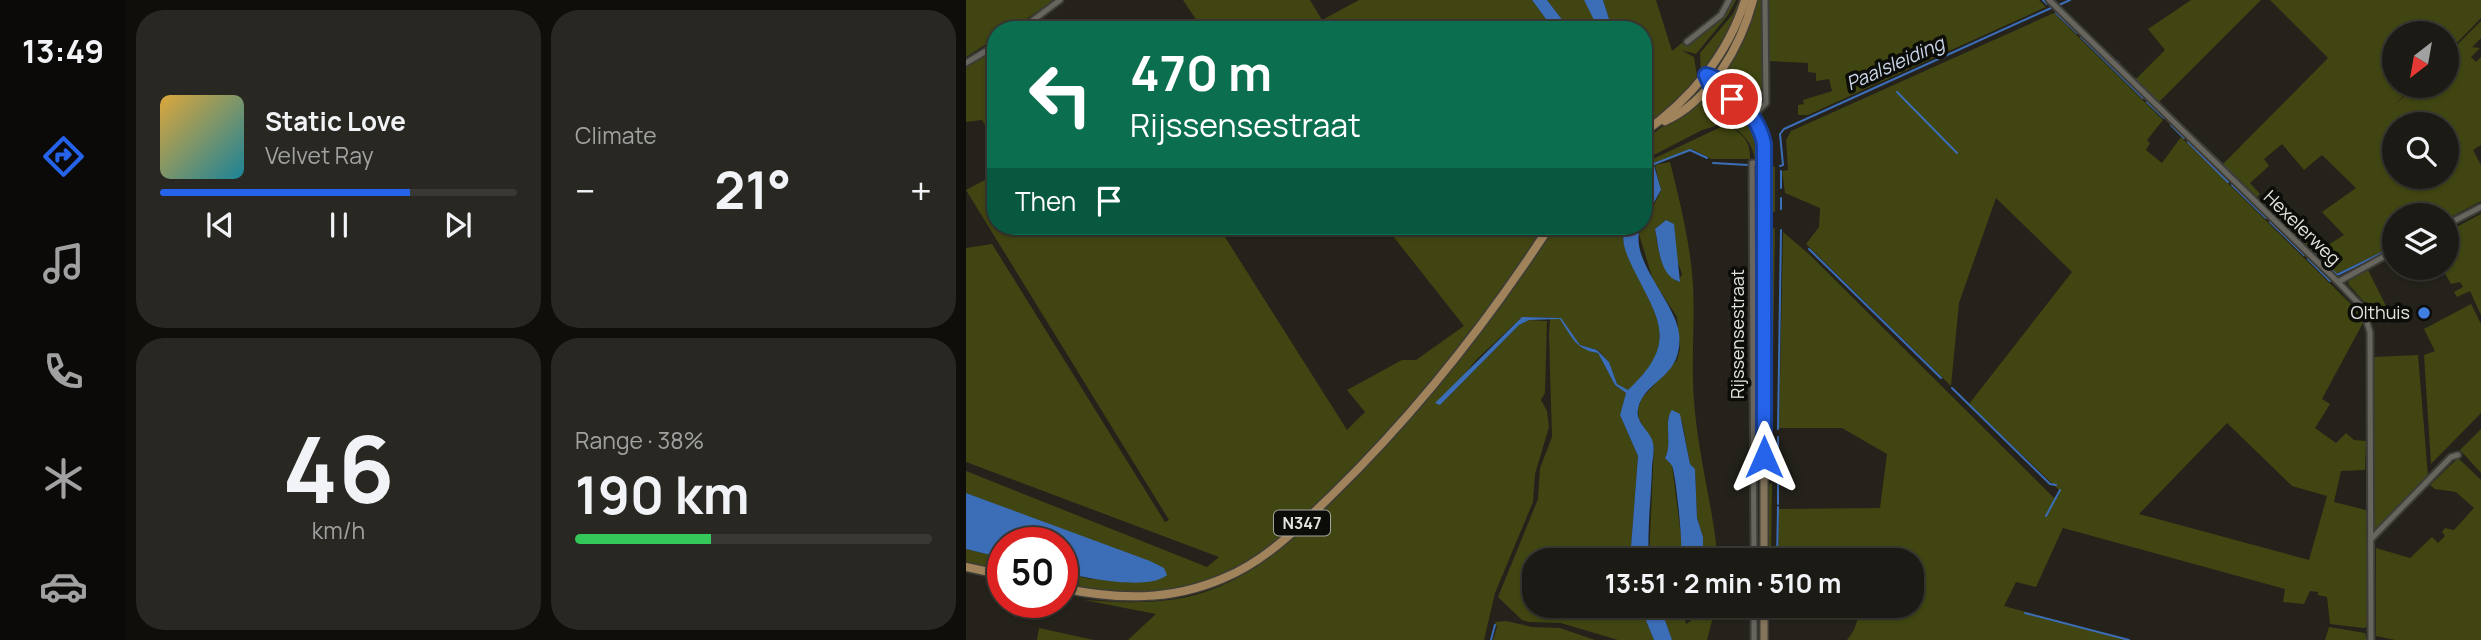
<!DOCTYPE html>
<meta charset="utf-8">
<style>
body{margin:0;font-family:Manrope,sans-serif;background:#282722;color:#f1f3f6;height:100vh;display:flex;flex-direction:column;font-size:26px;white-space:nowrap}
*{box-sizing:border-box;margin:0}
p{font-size:23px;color:#a0a1a0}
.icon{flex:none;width:38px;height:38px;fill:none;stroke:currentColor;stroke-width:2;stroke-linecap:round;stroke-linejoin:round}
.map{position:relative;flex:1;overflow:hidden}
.drawer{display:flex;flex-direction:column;gap:10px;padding:10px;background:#0f0e0b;width:840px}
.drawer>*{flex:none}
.top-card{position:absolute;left:21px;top:21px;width:665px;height:214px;border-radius:28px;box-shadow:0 2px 5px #0004,0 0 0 2px #393834;background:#0b6e4f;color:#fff;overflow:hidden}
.needle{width:46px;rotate:211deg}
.controls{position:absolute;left:1416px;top:21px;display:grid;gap:14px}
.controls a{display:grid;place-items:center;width:77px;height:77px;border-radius:50%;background:#1b1a14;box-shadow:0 2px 5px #0004,0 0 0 2px #393834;font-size:35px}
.speed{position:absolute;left:21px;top:527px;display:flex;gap:14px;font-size:35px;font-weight:700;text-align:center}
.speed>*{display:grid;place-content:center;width:91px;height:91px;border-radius:50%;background:#1b1a14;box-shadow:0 2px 5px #0004,0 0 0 2px #393834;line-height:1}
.speed .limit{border:10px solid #d22;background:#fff;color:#111}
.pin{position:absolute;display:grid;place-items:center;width:60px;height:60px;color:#fff;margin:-30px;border:4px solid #fff;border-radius:50%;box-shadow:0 2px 7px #0007}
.me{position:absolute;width:77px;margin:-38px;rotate:0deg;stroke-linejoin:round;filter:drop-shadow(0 0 5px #0008)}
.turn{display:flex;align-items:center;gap:24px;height:147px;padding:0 28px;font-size:32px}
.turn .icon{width:91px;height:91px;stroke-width:2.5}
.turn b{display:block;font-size:49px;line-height:60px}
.then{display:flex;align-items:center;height:66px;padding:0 28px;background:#0003;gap:14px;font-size:26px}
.big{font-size:52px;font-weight:700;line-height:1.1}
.drawer .tile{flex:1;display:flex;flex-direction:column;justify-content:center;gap:10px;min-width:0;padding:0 24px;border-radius:28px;background:#282722}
.drawer .dial{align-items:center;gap:0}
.dial b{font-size:91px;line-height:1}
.song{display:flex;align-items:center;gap:21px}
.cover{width:84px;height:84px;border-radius:10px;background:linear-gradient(135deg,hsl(40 70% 55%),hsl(190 70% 35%))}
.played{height:7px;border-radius:4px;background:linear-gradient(90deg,#2563eb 70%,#393834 70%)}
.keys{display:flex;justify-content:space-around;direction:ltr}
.heat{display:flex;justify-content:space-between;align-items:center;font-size:38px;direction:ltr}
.charge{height:10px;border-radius:5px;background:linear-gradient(90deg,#34c759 38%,#393834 0)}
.drawer .tiles{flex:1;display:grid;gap:10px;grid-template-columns:repeat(2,1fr)}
.trip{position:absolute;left:556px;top:548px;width:402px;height:70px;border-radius:28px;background:#1b1a14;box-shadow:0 2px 5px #0004,0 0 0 2px #393834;font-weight:700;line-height:70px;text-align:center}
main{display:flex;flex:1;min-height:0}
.tab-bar{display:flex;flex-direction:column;width:126px;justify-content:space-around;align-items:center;background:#0b0a08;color:#a0a1a0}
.tab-bar .icon{width:49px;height:49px}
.tab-bar .selected{color:#2563eb}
.tab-bar b{font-size:32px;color:#f1f3f6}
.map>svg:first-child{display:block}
.green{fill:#414511;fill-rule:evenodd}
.water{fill:#3c6eb7}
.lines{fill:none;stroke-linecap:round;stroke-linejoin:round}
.stream{stroke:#3c6eb7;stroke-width:2}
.street-casing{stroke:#3d3c36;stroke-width:9}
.secondary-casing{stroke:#3d3c36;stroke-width:10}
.primary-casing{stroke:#3d3c36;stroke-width:11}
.street{stroke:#67655d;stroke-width:5}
.secondary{stroke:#84745c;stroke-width:7}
.primary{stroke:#a0835a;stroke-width:8}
.route-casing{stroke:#184099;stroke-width:18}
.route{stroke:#2563eb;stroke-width:12}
.shop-dot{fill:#3f7fe0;stroke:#0c0c08;stroke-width:2.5}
.labels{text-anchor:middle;stroke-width:7;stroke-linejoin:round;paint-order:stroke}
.shield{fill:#0c0c08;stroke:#a4a39e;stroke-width:2}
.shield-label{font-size:16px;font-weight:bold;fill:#e5e4df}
.street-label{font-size:18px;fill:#e5e4df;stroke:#0c0c08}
.poi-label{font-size:18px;fill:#e5e4df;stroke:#0c0c08;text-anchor:end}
.water-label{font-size:19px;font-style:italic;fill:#cad7eb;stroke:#0c0c08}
</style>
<main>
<nav class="tab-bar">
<b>13:49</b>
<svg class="icon selected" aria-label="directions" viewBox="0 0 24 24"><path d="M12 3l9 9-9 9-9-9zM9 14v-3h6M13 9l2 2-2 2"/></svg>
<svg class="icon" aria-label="music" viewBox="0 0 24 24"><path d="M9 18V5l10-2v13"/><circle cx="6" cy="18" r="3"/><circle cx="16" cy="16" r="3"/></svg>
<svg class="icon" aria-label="phone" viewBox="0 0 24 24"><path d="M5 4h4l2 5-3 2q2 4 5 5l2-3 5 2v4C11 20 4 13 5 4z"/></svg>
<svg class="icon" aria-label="climate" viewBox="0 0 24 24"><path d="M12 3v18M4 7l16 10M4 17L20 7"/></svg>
<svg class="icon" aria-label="car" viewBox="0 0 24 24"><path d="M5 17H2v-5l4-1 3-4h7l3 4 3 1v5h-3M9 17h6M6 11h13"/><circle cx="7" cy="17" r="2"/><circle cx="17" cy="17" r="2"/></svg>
</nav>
<section class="drawer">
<div class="tiles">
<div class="tile">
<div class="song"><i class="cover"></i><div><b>Static Love</b><p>Velvet Ray</p></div></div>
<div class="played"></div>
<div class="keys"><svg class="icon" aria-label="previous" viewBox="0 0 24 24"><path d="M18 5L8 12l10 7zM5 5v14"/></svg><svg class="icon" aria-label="pause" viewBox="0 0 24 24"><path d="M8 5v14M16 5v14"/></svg><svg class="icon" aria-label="next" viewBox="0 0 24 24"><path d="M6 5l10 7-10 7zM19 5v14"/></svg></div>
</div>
<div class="tile"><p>Climate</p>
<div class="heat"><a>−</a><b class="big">21°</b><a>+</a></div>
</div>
<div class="tile dial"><b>46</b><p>km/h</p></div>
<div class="tile"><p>Range · 38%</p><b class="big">190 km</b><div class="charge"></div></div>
</div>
</section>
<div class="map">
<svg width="1515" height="640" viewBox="0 0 1515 640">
<rect width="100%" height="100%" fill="#24221b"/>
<g class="green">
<path d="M0,0H89L43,30H30V38L0,57Z"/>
<path d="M217,0H344L356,20L393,0H566L588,30H237Z"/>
<path d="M581,0H618L633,26H639L643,19L637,0H690L706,51L717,42L722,46L752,21L765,0H770L762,15L730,54L715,50L728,57L731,76L735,75L734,53L767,14L773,0H777C757,56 724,92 678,128L677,30H604Z"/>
<path d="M788,0H797L798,95L797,103L789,109L757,76Z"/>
<path d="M801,0H1073L1080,7L842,115H832V105L838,104L837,100L866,91L863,79L850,81V73L842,72V63L802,61Z"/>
<path d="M1225,0H1295L1193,102L1170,79L1199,50L1182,29Z"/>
<path d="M1304,0H1515V18L1481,53L1480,33H1428V86H1447L1427,107L1449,86H1480L1481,55L1515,21V38L1506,47L1514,48L1505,57L1510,62L1515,57V145L1507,150L1515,165V201L1481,219L1480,215H1428V246L1370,274L1332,237L1335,233L1354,250L1378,235L1356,212L1390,188L1356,155L1338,170L1316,144L1298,159L1303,166L1284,183L1294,194L1291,197L1257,164L1362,58ZM1428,124H1480V177H1428Z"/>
<path d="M1088,13L1197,120L1181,140L1184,143L1180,150L1196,163L1215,137L1394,313L1398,321L1356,399L1364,404L1349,428L1370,443L1380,433L1388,440L1400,441L1399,470L1375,471L1368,502L1400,510L1402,626L1398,628L1364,624L1361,597L1352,595V592L1344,591L1338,604L1317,602L1319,589L1097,528L1070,587L1050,582L1038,606L1161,640H881L888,630L896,606H947V560H812L813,509L914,508L921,454L876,428H813L817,232L844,255L1088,498L1094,491L1003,404L1106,272L1030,198L993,303L985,386L840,244L853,227L854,208L819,193L816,171L822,170L820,140L825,131ZM1261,423L1326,486L1361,496L1343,560L1173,514Z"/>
<path d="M30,46V145L16,120L0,122V65Z"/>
<path d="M745,91C773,101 802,130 794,161L789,160C783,123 752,130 741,99L738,102L751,121L750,126L736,130L686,156L681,138Z"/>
<path d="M759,125C775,132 785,140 784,159H745L726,149L688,163L687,159Z"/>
<path d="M704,162C714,202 724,242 727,284C729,322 725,362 728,401C732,455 747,507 752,560H737V537L731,518L729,469L724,464L716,421L702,417L703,450L699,458L706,465L718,560H683L688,446L673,419L672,409L676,398L711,360L714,349L711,317L687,280L673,234L695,191L689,165ZM700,220L708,224L710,257L716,274L712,282C694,270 692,249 689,229Z"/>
<path d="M802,165L809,167V212L802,211Z"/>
<path d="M30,174V226H252L381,430L399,412L381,390L436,360H450L498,326L419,226H580C521,315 456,398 381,475C340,517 296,564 238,583C192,598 143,593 96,584V572L124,579L198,568L0,493V471L241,567L253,557L0,462V248L26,244L199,522L203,520L0,190Z"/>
<path d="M791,214H796L795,481H791Z"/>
<path d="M1515,214V315L1504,291L1491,297L1488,292L1497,287L1494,282L1485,284L1476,268H1480L1481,232Z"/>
<path d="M590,226H660C654,239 659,249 665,262C690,318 716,340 662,391L651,384L643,362L632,350L614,345L594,318C604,335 611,350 632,353L649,385L660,393L654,415L672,456L664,560H569V606H674L688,640H652L595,623L563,622L556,620L532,597L572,499L574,468L586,437L583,334L584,319L593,318L556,317L510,360L474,405L553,325L563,320L581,321L579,393L575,400L581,411L583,427L569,474L567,502L529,593L518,640H162L190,614L118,600C158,603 200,605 239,592C298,572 343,526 386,482C463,403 529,318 590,226Z"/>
<path d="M809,228L806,431L801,426L802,230Z"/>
<path d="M1402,270L1421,308L1420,313L1407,316L1400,304L1382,284L1383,280Z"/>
<path d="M1505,304L1515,324V413L1465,464L1458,355L1469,351L1458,329Z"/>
<path d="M1452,355L1462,476L1408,530V357Z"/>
<path d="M1515,429V473L1494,450Z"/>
<path d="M1492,458L1515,480V640H1429L1410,636V548L1444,558L1466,537L1472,543L1479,536L1476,532L1479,528L1488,530L1508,508L1490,492L1469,489L1464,485Z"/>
<path d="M806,483L805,560H801V486Z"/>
<path d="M0,549L37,558V571L0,564Z"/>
<path d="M694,606H716L720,624L735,614L732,606H750L741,640H706Z"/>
<path d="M540,621L566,627L594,628L629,640H527L531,627L529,622Z"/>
<path d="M1363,627L1399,633L1401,640H1359Z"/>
<path d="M73,628L128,640H71Z"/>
</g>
<g class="water">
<path d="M566,0H581L604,30H588Z"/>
<path d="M618,0H637L643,19L639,26L629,22Z"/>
<path d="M677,126L695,190L677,222Z"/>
<path d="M700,220L708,224L714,282C693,276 693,247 689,229Z"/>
<path d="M660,226H675C661,258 709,301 713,333C718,379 678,379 672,409C669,423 685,431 687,443C689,451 686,461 686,469C685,499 681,530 683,560H664L672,456L654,415L660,393L649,385L632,353C610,350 605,336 594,319L563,320L553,325L474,405L469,403L556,317L595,318L614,345L631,350L643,362L651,384L662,390C716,340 690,317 664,262C659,250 654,239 660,226Z"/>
<path d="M706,410L714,414L724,464L729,469L731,518L737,537V560H718L715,553C717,547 710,474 706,466C705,463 701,461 699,458C707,444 697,421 706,410Z"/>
<path d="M0,493L184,561L198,568L201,575C182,591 119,578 96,572V542H37V558L0,549Z"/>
<path d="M674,606H694L706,640H688Z"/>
</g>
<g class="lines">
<g class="stream">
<path d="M1077,0L1081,4"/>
<path d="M1088,0L1091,3"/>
<path d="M1093,5L1104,0"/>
<path d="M1090,13L1111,33"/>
<path d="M1115,37L1177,98"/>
<path d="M1133,45L1146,57"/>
<path d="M1151,61L1155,66"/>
<path d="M1159,70L1165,76"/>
<path d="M1169,79L1173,83"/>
<path d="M1178,88L1201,111"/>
<path d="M931,92L991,153"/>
<path d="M1181,102L1198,118"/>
<path d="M1207,117L1256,164"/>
<path d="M1205,125L1218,138"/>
<path d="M1222,142L1262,182"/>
<path d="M747,163L782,165"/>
<path d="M688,164L724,150L741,158"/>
<path d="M814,166L817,165L814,134L818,129L1085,8"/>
<path d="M1259,167L1289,197"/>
<path d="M815,171V188"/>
<path d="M1266,185L1300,218"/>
<path d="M1295,203L1325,232"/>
<path d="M815,209V198"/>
<path d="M1480,221L1503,210"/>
<path d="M1304,222L1338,255"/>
<path d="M1333,240L1371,275L1428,247"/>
<path d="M843,249L975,378"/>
<path d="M1342,259L1364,281"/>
<path d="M986,388L1084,484L1090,485"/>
<path d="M812,429L815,230"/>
<path d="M812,437V475"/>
<path d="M812,504V484"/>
<path d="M1080,516L1094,490"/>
<path d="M811,560L812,507"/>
<path d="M1059,613L1163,640"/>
<path d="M525,640L529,625"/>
</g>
<g class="street-casing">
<g id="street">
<path d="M1083,0L1372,282L1396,307L1404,332L1405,640"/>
<path d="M54,30L94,0"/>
<path d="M721,42L755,15L763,0"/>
<path d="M0,63L30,45"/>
<path d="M787,116L800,103L799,0"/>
<path d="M1480,225L1515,207"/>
<path d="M1372,282L1428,251"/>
<path d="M1405,539L1485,457L1492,455"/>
<path d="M788,560L786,163H799"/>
<path d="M788,640V606"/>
</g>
</g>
<g class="secondary-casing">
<g id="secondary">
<path d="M740,75C764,79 794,121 798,144V560"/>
<path d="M743,82L770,102"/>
<path d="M798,640V606"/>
</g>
</g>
<g class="primary-casing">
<g id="primary">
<path d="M699,121C744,101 775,46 787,0"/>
<path d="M677,133C724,100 762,55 779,0"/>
<path d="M0,567L37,575"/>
<path d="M96,588C152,600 205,601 258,578C301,560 334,526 367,494C450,413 521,323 584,226"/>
</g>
</g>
<use href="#street" class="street"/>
<use href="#secondary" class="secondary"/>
<use href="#primary" class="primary"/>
</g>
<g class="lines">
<g class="route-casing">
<path id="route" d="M766,99L744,84L740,75C764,80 794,121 798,144V457"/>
</g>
<use href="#route" class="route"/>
</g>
<circle class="shop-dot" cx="1458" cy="313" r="7"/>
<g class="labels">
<rect class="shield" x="308" y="510.5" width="56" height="25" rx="5"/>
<g class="shield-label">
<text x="336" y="529">N347</text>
</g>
<g class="street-label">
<text transform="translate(1336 228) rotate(44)" y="6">Hexelerweg</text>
<text transform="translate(772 334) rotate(-90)" y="6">Rijssensestraat</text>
</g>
<g class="poi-label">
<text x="1444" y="319">Olthuis</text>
</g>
<g class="water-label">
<text transform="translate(929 63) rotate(-24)" y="7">Paalsleiding</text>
</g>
</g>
</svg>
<div class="controls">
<a><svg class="needle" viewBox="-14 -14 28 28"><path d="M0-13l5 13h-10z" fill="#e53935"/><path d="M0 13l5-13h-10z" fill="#a0a1a0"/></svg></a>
<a><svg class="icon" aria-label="search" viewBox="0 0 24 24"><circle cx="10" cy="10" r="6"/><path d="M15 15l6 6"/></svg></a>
<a><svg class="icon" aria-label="layers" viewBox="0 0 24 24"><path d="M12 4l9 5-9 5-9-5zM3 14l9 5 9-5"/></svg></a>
</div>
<div class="speed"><div class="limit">50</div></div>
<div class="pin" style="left:766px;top:99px;background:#d93025"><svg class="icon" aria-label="arrive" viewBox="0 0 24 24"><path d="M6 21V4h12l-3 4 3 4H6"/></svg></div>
<svg class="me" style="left:798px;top:457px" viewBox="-20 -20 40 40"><path d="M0-17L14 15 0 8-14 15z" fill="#2563eb" stroke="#fff" stroke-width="4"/></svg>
<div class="trip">13:51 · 2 min · 510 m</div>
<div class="top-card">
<div class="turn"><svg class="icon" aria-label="left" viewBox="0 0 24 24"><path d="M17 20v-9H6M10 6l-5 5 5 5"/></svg><div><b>470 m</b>Rijssensestraat</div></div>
<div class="then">Then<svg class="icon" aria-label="arrive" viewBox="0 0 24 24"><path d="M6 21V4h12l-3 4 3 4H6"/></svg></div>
</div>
</div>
</main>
